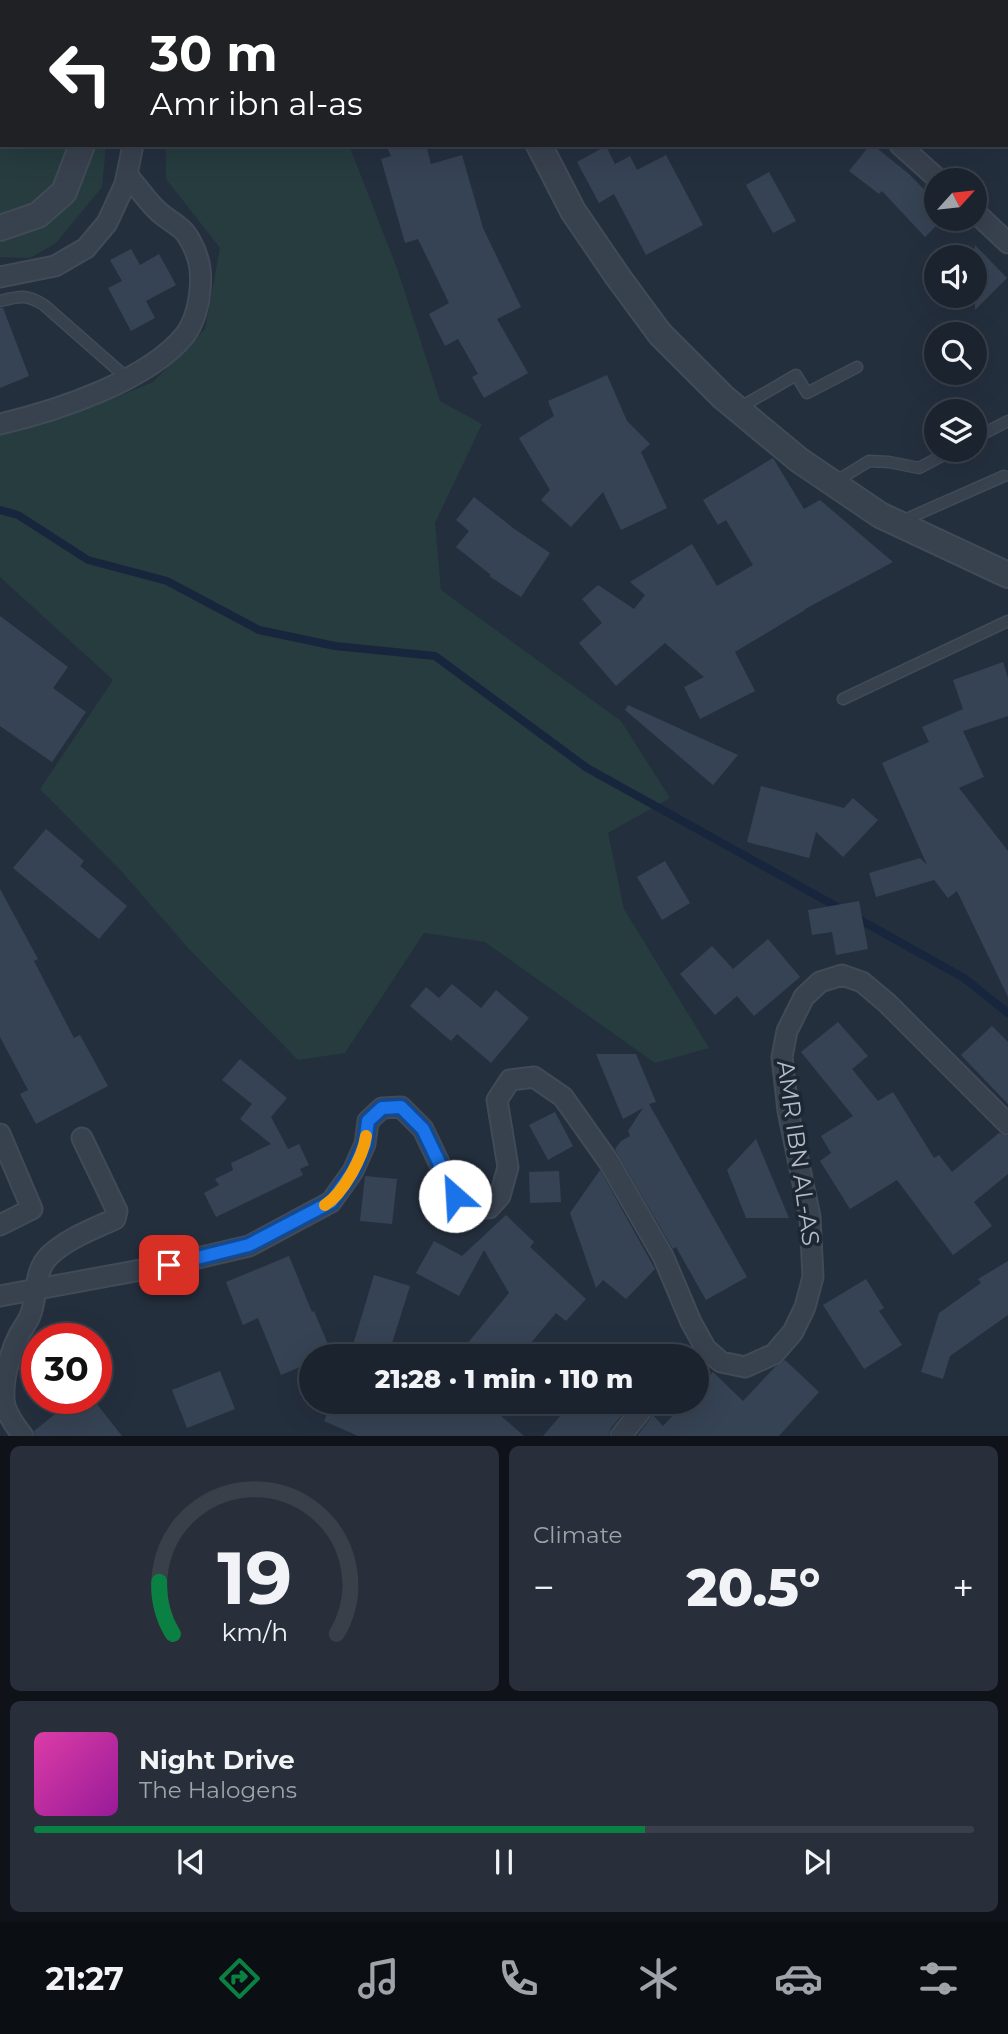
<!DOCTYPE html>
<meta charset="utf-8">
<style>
body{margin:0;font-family:Montserrat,sans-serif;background:#282f3a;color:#f1f3f6;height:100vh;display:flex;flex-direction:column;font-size:26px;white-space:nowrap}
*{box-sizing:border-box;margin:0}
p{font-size:23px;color:#a0a4aa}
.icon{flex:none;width:38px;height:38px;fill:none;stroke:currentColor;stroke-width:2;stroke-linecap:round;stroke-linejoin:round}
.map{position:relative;height:1436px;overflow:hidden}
.drawer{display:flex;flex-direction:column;gap:10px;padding:10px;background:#0f1319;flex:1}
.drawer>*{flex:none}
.banner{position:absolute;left:0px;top:0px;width:1008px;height:147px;box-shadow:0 7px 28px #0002,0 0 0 2px #39404a;background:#202124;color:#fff;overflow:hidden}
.needle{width:46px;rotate:63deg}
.fabs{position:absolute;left:924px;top:168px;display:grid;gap:14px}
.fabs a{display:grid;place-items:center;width:63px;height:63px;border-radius:50%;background:#1b232e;box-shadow:0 7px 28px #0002,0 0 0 2px #39404a;font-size:35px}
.speed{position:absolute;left:21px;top:1323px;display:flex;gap:14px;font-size:35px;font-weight:700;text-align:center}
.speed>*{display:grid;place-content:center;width:91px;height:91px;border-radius:50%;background:#1b232e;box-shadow:0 7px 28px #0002,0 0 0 2px #39404a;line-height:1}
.speed .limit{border:10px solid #d22;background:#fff;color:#111}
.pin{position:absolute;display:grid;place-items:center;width:60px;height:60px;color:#fff;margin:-30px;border-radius:14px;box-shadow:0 4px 10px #0006}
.me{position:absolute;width:77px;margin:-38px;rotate:334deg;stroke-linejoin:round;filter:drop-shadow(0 0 5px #0008)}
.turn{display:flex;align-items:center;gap:24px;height:147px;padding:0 35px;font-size:32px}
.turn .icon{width:91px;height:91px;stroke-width:2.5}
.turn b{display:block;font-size:49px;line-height:60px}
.big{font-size:52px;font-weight:800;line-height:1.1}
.drawer .widget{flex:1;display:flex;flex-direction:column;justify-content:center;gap:10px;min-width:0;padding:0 24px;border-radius:10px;background:#282f3a}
.drawer .dial{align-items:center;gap:0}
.dial svg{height:182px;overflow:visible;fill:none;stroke:#39404a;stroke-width:7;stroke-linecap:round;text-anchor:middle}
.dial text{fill:#f1f3f6;stroke:none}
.song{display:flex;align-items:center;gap:21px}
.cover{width:84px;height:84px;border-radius:10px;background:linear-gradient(135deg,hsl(320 70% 55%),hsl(300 70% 35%))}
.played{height:7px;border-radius:4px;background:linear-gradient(90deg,#0b8043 65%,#39404a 65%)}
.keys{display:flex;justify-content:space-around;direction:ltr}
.heat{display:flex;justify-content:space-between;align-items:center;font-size:38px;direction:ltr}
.drawer .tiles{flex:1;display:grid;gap:10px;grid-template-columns:1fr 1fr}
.widget:last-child{grid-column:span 2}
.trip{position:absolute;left:299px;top:1344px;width:410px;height:70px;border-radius:35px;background:#1b232e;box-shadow:0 7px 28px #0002,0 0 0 2px #39404a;font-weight:800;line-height:70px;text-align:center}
.dock{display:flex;height:112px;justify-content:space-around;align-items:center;background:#0b0e12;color:#a0a4aa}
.dock .icon{width:49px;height:49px}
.dock .on{color:#0b8043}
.dock b{font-size:32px;color:#f1f3f6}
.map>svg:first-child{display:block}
.green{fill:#263c3f}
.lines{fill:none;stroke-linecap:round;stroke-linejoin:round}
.stream{stroke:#17263c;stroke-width:8}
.building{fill:#364354}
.service-casing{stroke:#414a57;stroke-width:13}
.minor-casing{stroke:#414a57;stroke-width:23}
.tertiary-casing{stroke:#414a57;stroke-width:28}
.service{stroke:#38414e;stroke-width:10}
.minor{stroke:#38414e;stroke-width:19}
.tertiary{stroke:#38414e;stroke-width:24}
.route-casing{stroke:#114b97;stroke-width:18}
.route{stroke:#1a73e8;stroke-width:12}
.slow{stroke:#f59e0b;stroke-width:12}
.labels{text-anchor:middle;stroke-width:7;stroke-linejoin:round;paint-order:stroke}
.street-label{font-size:24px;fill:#b4bcc9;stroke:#1d2633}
</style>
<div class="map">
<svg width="1008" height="1436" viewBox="0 0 1008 1436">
<rect width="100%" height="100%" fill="#242f3e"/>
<g class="green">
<path d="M0,0H118V2H2V145H106L102,187L56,243L30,258L0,257Z"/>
<path d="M166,145H349L398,271L440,401L482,424L435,523L441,590L621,721L670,798L608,833L624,909L709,1048L655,1063L485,942L424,933L345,1053L298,1060L188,948L123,873L40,789L113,680L0,577V434L80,412L153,382L205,329L220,248L166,179Z"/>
</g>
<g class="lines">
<g class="stream">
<path d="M0,510L18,515L88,560L167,581L259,630L335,646L435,656L587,768L841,909"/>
<path d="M855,917L964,978L1008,1013"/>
</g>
</g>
<g class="building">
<path d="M386,145H426L431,164L462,155L483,228L521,307L497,319L528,373L484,398L472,377L478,374L458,339L445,346L429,314L449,303L418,239L405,243L381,159L391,156Z"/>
<path d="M870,145H873L909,174L936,202V226L925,237L882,191L879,194L849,171Z"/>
<path d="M606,146L615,164L630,156L637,170L666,155L703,225L646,255L614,194L599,203L577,162Z"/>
<path d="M769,172L796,221L773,233L746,185Z"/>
<path d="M975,245L1007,278L975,310Z"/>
<path d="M131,249L140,265L159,254L176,285L146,301L155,318L131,331L108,288L122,281L110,260Z"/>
<path d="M0,308H3L29,376L0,388Z"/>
<path d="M607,375L627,421L650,444L641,452L667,508L621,530L603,492L571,527L541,500L550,490L519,438L554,416L548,401Z"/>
<path d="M773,458L804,509L820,500L893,562L805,609V610L735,652L755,691L700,719L684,687L704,677L665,643L616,686L579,643L602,623L582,599L598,585L634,609L645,595L630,582L692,544L717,586L753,565L726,520L718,525L703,500Z"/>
<path d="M474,497L513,528L550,553L521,597L489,576L491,575L456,547L469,531L456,520Z"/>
<path d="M0,616L68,667L53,688L86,712L52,762L0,726Z"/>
<path d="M1003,662L1008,678V716L963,731L984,777L959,788L1008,851V997L957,891L948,898L934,880L876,897L869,873L920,858L927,865L882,763L929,742L922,727L963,709L953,680Z"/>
<path d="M628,705L738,755L713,785L625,710Z"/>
<path d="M761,786L844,808L853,798L878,820L843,857L816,832L809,858L747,842Z"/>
<path d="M46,829L84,861L80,866L127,906L99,939L13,868Z"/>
<path d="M665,861L690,903L662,920L637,877Z"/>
<path d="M0,889L38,959L34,961L74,1038L80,1035L108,1086L36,1124L20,1094L28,1090L0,1037Z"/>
<path d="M859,901L868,949L836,955L832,932L812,935L808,910Z"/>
<path d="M768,939L800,977L754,1016L737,996L715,1015L680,974L712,946L733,969Z"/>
<path d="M452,984L481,1008L496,990L529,1018L491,1063L457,1034L451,1041L410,1006L426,987L439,998Z"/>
<path d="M838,1022L868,1056L852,1069L878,1101L893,1092L934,1158L939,1155L952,1172L999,1133L1008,1136V1174L974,1202L992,1226L953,1255L897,1180L850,1209L820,1161L831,1153L821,1136L853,1116L801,1052Z"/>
<path d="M992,1026L1008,1042V1104L961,1055Z"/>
<path d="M596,1054H636L656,1102L649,1104L747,1277L706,1300L676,1247L673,1249L615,1149L621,1141L630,1136L628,1131L643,1108L623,1119Z"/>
<path d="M240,1059L287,1098L271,1117L288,1149L299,1144L309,1165L300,1169L303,1175L216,1217L204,1193L219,1185L215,1179L233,1170L231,1163L271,1144L240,1119L252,1104L222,1080Z"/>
<path d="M555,1112L573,1146L548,1160L529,1125Z"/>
<path d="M756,1139L789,1218H746L727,1170Z"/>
<path d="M600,1170L655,1269L626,1299L603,1280L596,1288L570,1213Z"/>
<path d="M559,1171L561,1202L530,1203L529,1172Z"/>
<path d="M365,1176L397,1179L392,1224L360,1221Z"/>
<path d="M506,1215L534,1242L530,1247L586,1299L566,1321L556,1313L520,1356H457L509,1293L484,1250L459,1296L416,1273L434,1241L462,1256Z"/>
<path d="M289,1256L312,1312L314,1311L332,1354L325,1356H312V1362L281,1375L258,1318L243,1325L226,1282Z"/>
<path d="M1008,1261V1315L950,1356L943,1379L921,1372L939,1313L981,1283L978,1279Z"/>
<path d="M374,1275L410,1286L388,1356L353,1345Z"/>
<path d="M866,1279L884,1308L879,1311L902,1345L864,1369L823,1305Z"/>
<path d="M785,1360L819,1392L779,1436H637L653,1415L663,1426L685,1402H696V1390L713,1372L743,1401L775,1367Z"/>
<path d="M220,1371L235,1409L187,1428L172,1390Z"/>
<path d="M75,1398H92L122,1436H35L34,1431Z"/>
<path d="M332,1402H402L397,1410L407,1416L419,1402H485L524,1436H358L324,1421Z"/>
<path d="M572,1402H633L611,1428L609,1436H543Z"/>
</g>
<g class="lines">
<g class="service-casing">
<g id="service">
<path d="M0,301C20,296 26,294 44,305L127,378"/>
<path d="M739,408L796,375L807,393L857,367"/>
<path d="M975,438L1008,421"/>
<path d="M835,482L869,461L889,462L919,468L953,450"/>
<path d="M902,521L1004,476"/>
<path d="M843,699L1008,621"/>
</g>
</g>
<g class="minor-casing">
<g id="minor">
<path d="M744,0V2"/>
<path d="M993,0L995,2"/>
<path d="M1006,17L1008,20"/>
<path d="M900,145L939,180"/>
<path d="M975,212L1008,243"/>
<path d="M0,277L55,266L86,248L107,223L125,184L133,145"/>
<path d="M0,424C56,411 148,381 185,335C194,323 199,305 200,290C201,280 201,269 198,259C195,249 188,233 179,227C172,221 165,218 158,211C147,201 138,187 127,175"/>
<path d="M0,1134L32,1209L0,1225"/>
<path d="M0,1296L168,1265L249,1246L331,1202L353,1171L365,1144L368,1121L382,1108L401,1107L423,1129L455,1196L465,1208H489L500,1196L508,1167L497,1100L510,1080L534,1077L563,1097L609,1162L663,1256L691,1322L706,1349L721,1362L745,1367L774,1354L793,1332L805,1307L813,1277L810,1217L788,1111L782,1057L787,1031L804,997L820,982L842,975L862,982L887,1003L1008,1124"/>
<path d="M23,1436C15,1426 4,1410 4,1398C3,1378 10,1353 19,1335C22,1329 27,1323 30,1316C38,1297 33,1272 49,1256C66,1239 93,1229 115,1219L117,1211L82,1138"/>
<path d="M621,1436L648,1402"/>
</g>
</g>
<g class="tertiary-casing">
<g id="tertiary">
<path d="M463,0L464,2"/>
<path d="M129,2V0"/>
<path d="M539,145L573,211L618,277L660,334L723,397L799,460L880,515L1008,575"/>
<path d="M0,228L38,215L64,192L82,145"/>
</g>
</g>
<use href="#service" class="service"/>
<use href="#minor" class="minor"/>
<use href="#tertiary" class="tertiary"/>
</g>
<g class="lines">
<g class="route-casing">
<path id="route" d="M169,1265L249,1245L331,1202L353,1171L365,1144L368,1121L382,1108L401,1107L423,1129L455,1196"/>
</g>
<use href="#route" class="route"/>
<path class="slow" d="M325,1205C343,1194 363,1157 366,1136"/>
</g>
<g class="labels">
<g class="street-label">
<text transform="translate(798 1153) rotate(82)" y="8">AMR IBN AL-AS</text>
</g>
</g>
</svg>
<div class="fabs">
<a><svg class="needle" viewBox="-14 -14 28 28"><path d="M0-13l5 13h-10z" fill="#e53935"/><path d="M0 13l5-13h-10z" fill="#a0a4aa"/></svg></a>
<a><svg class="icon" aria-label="sound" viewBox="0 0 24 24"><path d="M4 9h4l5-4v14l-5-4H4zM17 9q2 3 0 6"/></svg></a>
<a><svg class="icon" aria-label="search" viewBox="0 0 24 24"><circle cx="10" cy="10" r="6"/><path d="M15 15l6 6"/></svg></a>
<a><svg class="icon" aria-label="layers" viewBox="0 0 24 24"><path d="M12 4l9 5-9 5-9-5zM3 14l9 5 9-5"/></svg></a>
</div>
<div class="speed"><div class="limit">30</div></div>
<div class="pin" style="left:169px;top:1265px;background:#d93025"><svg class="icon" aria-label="arrive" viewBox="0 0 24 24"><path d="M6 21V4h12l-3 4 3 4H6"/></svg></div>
<svg class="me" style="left:455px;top:1196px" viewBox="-20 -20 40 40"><circle r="19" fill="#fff"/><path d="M0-13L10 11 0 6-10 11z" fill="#1a73e8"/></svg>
<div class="trip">21:28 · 1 min · 110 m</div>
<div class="banner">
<div class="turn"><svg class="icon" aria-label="left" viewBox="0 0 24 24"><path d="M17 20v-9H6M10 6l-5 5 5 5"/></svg><div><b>30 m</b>Amr ibn al-as</div></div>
</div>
</div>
<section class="drawer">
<div class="tiles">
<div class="widget dial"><svg viewBox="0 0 100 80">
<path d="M14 69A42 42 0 1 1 86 69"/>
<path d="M14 69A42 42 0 0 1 8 46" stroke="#0b8043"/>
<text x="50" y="56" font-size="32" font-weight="700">19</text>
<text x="50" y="72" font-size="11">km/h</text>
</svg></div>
<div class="widget"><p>Climate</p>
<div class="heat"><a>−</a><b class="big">20.5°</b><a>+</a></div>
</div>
<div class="widget">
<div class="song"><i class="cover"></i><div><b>Night Drive</b><p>The Halogens</p></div></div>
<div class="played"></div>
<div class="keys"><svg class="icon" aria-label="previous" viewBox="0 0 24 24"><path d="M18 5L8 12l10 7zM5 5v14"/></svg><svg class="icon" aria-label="pause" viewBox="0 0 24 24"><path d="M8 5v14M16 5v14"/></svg><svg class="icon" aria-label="next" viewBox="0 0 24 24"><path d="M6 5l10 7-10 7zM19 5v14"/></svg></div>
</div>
</div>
</section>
<nav class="dock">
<b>21:27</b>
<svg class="icon on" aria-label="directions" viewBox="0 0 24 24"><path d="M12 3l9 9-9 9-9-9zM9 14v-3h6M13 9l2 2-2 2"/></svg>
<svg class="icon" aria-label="music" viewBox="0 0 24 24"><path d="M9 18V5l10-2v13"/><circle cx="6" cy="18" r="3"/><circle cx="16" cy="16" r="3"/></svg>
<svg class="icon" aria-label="phone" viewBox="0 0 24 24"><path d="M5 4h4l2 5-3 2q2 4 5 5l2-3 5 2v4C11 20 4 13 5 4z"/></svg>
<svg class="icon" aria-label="climate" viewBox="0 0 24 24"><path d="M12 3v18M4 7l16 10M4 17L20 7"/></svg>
<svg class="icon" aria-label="car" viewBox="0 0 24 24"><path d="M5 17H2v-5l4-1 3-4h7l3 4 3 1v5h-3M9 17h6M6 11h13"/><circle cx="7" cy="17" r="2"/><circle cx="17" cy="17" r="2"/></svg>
<svg class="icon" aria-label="filters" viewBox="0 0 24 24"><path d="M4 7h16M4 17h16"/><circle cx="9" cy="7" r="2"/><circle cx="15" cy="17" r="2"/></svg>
</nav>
